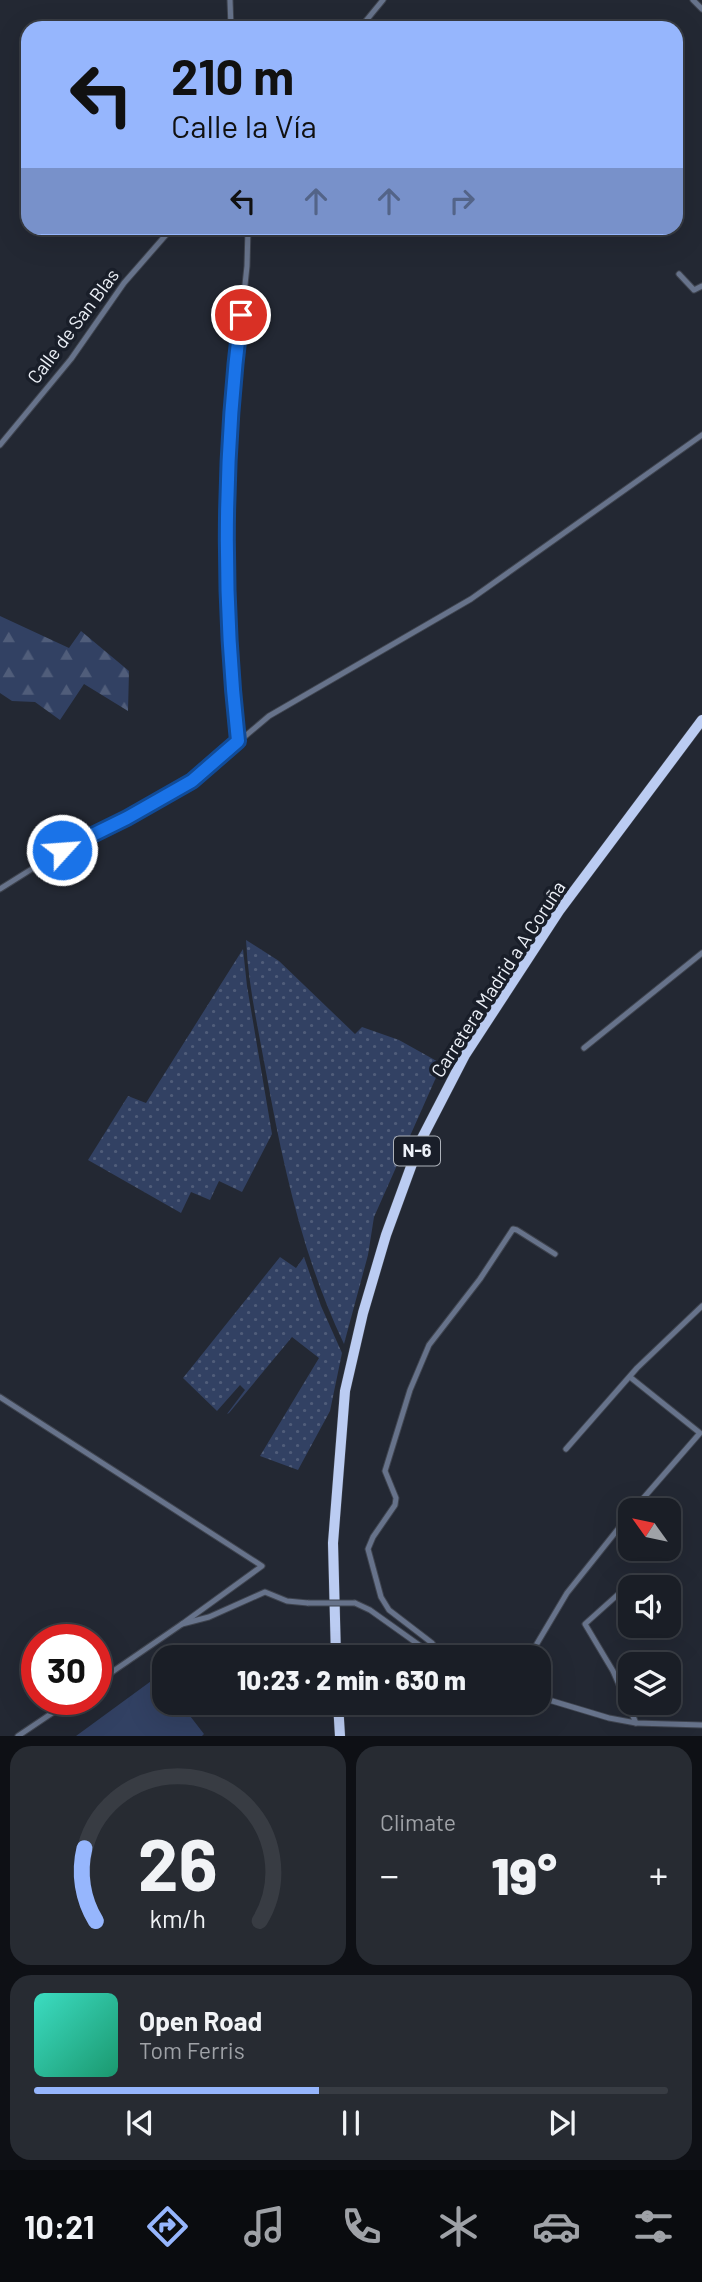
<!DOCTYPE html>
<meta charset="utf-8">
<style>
body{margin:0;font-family:Barlow,sans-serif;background:#272b32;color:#f1f3f6;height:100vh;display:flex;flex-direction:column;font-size:26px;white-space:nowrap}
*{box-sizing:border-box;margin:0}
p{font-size:23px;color:#9fa2a7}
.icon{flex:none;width:38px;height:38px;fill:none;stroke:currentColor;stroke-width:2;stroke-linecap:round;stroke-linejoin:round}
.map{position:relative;height:1736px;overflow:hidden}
.side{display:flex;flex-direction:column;gap:10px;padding:10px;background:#0e1015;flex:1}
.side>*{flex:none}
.hud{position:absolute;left:21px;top:21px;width:662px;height:214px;border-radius:21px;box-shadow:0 7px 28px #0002,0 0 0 2px #383c43;background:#96b6fd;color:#111;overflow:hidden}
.needle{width:46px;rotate:303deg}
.fabs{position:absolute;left:618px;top:1498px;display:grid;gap:14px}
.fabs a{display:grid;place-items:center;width:63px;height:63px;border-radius:14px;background:#1a1e26;box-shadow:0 7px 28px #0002,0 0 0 2px #383c43;font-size:35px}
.speed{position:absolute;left:21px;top:1624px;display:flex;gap:14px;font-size:35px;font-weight:700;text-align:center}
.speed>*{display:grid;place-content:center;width:91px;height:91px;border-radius:50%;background:#1a1e26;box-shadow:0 7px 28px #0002,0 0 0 2px #383c43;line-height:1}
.speed .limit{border:10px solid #d22;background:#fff;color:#111}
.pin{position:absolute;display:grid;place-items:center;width:60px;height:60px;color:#fff;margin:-30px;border:4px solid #fff;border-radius:50%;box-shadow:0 2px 7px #0007}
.me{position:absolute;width:77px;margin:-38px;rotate:64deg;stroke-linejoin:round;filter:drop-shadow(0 0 5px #0008)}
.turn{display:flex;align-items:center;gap:24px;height:147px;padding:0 35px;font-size:32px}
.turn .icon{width:91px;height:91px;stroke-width:2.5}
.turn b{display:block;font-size:49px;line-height:60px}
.lanes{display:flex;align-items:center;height:66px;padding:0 35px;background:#0003;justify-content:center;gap:35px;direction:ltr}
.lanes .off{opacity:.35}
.big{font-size:52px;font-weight:800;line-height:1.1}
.side .tile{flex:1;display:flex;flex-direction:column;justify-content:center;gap:10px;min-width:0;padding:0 24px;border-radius:21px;background:#272b32}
.side .dial{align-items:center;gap:0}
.dial svg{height:182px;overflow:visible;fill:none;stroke:#383c43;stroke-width:7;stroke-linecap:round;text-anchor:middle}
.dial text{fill:#f1f3f6;stroke:none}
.song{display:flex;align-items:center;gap:21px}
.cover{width:84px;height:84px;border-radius:10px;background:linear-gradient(135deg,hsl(170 70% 55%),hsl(160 70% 35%))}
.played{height:7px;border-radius:4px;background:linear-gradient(90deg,#96b6fd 45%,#383c43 45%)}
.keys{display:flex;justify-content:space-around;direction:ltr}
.heat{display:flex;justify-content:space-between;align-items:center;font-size:38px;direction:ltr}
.side .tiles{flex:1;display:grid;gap:10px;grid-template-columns:1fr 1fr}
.tile:last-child{grid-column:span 2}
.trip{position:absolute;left:152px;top:1645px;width:399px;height:70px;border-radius:21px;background:#1a1e26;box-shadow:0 7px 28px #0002,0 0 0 2px #383c43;font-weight:800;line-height:70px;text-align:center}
.tab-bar{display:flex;height:112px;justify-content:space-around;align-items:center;background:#0a0c0f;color:#9fa2a7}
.tab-bar .icon{width:49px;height:49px}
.tab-bar .current{color:#96b6fd}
.tab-bar b{font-size:32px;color:#f1f3f6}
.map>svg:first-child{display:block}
.grass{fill:url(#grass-dots)}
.forest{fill:url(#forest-firs)}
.park{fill:#324163}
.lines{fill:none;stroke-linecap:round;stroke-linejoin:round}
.minor-casing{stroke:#3f444f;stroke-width:7}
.trunk-casing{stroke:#3f444f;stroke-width:11}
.minor{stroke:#67738b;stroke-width:5}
.trunk{stroke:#bbccf2;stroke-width:10}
.minor-bridge-casing{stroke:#3f444f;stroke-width:7;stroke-linecap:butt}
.minor-bridge{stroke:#67738b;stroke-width:5}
.route-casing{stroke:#114b97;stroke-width:18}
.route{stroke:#1a73e8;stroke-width:12}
.labels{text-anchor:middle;stroke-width:7;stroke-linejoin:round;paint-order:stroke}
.shield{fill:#191e29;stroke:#adb2ba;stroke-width:2}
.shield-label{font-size:18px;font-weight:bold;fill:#edf1f8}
.street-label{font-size:19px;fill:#edf1f8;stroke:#191e29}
</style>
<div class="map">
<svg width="702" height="1736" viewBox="0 0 702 1736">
<defs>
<pattern id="grass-dots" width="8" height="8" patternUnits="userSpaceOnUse" patternTransform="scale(1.75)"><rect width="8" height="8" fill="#324163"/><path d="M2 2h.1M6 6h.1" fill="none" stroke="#505d7a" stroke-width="1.8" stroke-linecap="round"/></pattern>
<pattern id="forest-firs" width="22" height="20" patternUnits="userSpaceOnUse" patternTransform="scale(1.75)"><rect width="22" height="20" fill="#324163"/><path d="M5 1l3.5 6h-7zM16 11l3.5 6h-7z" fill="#505d7a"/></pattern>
</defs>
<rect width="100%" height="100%" fill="#232833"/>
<g class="grass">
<path d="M246,940L279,961L355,1034L362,1027L399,1040L442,1064L374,1217L368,1255L344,1344C303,1258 283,1166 266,1072C258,1028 248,984 246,940Z"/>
<path d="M243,949L247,986L272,1134L242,1192L219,1181L210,1200L191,1192L181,1213L88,1160L128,1096L146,1103Z"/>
<path d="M280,1257L296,1268L304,1257L321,1306L342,1353L330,1411L298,1470L260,1456L319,1358L292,1337L229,1413L227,1414L245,1390L240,1385L217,1411L183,1378Z"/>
</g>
<path class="forest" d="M0,616L69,648L81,631L129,671L128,711L84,684L60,720L35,702L12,701L0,693Z"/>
<path class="park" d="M158,1676L164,1684V1703H180L204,1734L202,1736H76Z"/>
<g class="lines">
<g class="minor-casing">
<g id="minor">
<path d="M230,0L231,28"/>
<path d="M693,0L702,9"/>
<path d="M360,28L383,0"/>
<path d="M679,274L694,290L702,286"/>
<path d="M0,445L71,359L124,283L172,228"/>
<path d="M238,741L229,645L226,525L228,445L247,266L248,228"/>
<path d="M0,889L62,850L127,818L192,781L269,716L471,599L702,435"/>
<path d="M584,1048L702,953"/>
<path d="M630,1377L700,1433L633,1510"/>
<path d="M0,1397L262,1566L182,1624"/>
<path d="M566,1449L637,1368L702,1306"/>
<path d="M624,1589L585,1624L613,1671L636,1723"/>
<path d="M355,1603L370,1610L436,1657"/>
<path d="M441,1657L432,1643L389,1610L381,1597L368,1549L373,1537L395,1505L396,1498L385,1471L410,1390L429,1345L480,1279L513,1229L517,1230L555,1254"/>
<path d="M529,1657L567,1593L630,1514"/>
<path d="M96,1683L182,1624L209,1617L265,1592L287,1601L308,1603"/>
<path d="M539,1697L609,1718L636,1723L702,1725"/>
<path d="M18,1736L73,1699"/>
</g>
</g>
<g class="trunk-casing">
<g id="trunk">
<path d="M336,1657L333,1543L345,1391L363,1313L386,1235L420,1142L465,1055L559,911L702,720"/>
<path d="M338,1703L340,1736"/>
</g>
</g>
<use href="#minor" class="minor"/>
<use href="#trunk" class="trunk"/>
<g class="minor-bridge-casing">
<path id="minor-bridge" d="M308,1603H355"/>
</g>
<use href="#minor-bridge" class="minor-bridge"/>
</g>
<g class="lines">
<g class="route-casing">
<path id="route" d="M62,850L127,818L192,781L238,741C222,597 223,458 241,315"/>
</g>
<use href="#route" class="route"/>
</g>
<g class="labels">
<rect class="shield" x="394" y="1136.5" width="46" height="29" rx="5"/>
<g class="shield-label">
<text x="417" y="1157">N-6</text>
</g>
<g class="street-label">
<text transform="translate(73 326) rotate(-53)" y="7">Calle de San Blas</text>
<text transform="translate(498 979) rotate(-57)" y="7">Carretera Madrid a A Coruña</text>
</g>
</g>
</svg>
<div class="fabs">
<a><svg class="needle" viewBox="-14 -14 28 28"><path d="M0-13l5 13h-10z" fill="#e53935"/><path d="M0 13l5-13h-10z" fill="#9fa2a7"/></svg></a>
<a><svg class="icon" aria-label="sound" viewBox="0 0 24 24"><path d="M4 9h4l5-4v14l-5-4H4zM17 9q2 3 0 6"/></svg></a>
<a><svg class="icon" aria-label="layers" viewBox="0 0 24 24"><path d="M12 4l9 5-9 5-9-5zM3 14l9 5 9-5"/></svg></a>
</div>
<div class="speed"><div class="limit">30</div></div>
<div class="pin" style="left:241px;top:315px;background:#d93025"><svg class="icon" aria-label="arrive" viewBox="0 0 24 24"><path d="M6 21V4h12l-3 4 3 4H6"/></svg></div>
<svg class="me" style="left:62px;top:850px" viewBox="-20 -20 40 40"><circle r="17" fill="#1a73e8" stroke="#fff" stroke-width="3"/><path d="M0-11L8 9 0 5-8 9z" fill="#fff"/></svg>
<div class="trip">10:23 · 2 min · 630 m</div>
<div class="hud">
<div class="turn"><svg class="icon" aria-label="left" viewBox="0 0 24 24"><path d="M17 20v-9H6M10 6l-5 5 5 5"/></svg><div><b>210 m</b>Calle la Vía</div></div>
<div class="lanes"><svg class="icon" aria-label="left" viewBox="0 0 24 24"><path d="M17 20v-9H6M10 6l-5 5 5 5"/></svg><svg class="icon off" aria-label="ahead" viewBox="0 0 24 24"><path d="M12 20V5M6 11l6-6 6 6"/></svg><svg class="icon off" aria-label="ahead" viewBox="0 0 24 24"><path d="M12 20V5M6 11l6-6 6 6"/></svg><svg class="icon off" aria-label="right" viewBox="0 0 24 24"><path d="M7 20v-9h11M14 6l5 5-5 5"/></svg></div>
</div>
</div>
<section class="side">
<div class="tiles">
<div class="tile dial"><svg viewBox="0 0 100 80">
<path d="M14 69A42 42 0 1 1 86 69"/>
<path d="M14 69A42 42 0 0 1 9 37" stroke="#96b6fd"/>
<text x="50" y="56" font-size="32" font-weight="700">26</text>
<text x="50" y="72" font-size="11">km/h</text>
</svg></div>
<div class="tile"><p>Climate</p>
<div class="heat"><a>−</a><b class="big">19°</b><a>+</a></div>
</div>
<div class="tile">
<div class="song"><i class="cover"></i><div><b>Open Road</b><p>Tom Ferris</p></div></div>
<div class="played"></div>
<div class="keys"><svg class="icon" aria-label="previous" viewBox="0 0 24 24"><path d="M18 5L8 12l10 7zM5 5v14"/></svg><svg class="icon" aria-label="pause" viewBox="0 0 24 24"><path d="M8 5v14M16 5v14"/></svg><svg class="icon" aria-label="next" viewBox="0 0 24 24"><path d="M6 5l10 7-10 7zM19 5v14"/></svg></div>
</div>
</div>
</section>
<nav class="tab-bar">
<b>10:21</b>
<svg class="icon current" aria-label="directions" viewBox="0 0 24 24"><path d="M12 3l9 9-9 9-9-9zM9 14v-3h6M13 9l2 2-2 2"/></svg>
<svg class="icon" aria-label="music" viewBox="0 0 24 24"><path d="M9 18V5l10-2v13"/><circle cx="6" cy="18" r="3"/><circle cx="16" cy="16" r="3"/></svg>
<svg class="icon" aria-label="phone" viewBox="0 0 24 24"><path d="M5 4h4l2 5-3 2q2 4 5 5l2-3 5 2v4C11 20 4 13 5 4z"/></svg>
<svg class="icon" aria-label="climate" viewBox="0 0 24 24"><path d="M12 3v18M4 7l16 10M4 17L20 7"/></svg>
<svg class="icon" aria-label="car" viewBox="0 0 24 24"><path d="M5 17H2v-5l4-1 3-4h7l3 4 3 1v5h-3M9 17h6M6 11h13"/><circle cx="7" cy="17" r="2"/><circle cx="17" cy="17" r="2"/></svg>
<svg class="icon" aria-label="filters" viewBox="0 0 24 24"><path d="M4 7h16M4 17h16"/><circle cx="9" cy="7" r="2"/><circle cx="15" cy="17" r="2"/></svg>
</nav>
